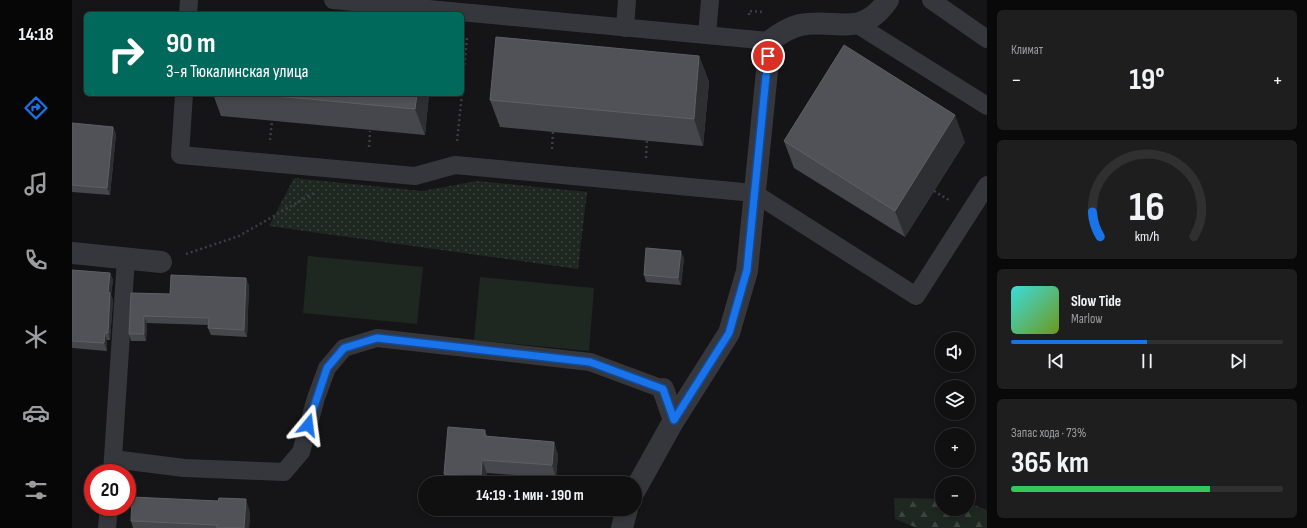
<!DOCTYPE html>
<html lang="ru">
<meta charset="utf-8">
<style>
body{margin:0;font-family:"Sofia Sans Condensed",sans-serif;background:#1e1e1f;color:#f1f3f6;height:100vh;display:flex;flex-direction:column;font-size:15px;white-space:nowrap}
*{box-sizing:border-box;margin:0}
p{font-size:13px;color:#9c9d9f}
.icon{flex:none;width:22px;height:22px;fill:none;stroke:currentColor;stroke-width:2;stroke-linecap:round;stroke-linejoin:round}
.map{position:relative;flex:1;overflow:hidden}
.details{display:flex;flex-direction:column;gap:10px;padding:10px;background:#090909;width:320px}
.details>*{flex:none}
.banner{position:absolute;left:12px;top:12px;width:380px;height:84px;border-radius:6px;box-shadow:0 2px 6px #0003,0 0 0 1px #303031;background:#00695c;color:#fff;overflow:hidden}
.fabs{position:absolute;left:863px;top:332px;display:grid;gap:8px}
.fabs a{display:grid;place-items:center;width:40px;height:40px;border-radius:50%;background:#101011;box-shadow:0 2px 6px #0003,0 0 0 1px #303031;font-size:20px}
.speed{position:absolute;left:12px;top:464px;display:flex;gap:8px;font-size:20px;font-weight:700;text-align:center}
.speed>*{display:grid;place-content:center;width:52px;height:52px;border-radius:50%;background:#101011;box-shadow:0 2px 6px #0003,0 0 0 1px #303031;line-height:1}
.speed .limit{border:6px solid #d22;background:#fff;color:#111}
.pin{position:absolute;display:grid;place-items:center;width:34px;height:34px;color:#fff;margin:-17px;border:2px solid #fff;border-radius:50%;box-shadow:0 1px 4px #0007}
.me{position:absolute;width:44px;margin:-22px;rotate:16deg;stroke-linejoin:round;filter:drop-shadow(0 0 3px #0008)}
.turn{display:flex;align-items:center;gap:14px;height:84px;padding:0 16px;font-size:18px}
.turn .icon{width:52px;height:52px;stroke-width:2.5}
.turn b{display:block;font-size:28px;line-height:34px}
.big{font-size:30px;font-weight:700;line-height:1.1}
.details .tile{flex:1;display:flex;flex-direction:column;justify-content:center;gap:6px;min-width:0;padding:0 14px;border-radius:6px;background:#1e1e1f}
.details .dial{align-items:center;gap:0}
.dial svg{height:104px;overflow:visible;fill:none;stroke:#303031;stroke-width:7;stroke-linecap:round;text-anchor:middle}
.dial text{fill:#f1f3f6;stroke:none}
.song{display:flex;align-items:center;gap:12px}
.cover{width:48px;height:48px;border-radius:6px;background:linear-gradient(135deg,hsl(180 70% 55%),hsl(80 70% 35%))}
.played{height:4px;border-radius:2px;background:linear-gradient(90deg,#1a73e8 50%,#303031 50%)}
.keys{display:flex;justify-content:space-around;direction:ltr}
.heat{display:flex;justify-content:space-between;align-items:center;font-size:22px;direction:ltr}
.charge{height:6px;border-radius:3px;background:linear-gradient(90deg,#34c759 73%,#303031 0)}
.trip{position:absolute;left:346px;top:476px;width:224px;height:40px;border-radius:20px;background:#101011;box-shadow:0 2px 6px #0003,0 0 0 1px #303031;font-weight:700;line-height:40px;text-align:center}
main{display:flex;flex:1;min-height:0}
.menu{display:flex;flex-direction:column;width:72px;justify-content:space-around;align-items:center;background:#060607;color:#9c9d9f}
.menu .icon{width:28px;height:28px}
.menu .on{color:#1a73e8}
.menu b{font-size:18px;color:#f1f3f6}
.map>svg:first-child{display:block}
.grass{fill:url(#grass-dots)}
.forest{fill:url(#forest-firs)}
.garden{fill:#1f2721}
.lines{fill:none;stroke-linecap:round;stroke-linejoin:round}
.path{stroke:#3c3e43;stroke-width:2.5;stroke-dasharray:2 3;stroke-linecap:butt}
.lane{stroke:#36373c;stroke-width:18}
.street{stroke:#36373c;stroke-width:22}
.wall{fill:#46474c}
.shaded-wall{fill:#2e2f32}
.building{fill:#515258;stroke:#5e6066}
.route-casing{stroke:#114b97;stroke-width:10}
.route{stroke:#1a73e8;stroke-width:7}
</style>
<main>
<nav class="menu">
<b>14:18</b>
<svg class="icon on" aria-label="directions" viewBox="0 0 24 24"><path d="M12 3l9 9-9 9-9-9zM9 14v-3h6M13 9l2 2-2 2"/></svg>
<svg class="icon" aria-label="music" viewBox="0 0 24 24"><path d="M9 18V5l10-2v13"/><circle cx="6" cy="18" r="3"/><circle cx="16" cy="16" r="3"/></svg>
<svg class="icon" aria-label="phone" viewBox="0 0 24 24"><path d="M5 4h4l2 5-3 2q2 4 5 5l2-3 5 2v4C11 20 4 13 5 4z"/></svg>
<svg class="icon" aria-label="climate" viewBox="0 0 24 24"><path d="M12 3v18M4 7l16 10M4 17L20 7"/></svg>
<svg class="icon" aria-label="car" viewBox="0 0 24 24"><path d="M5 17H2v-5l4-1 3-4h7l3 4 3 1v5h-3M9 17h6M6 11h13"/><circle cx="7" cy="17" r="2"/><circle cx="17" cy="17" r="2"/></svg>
<svg class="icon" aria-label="filters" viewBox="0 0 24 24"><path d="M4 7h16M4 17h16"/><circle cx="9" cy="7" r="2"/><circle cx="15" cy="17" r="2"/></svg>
</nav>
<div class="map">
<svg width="915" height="528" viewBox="0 0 915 528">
<defs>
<pattern id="grass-dots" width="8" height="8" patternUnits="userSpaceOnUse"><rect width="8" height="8" fill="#1f2721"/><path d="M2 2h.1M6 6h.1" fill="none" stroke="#3d443f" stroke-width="1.8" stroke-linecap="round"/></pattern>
<pattern id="forest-firs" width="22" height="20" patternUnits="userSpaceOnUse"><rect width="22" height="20" fill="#1f2721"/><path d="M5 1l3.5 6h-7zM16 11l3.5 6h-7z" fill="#3d443f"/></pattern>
</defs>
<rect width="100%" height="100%" fill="#151517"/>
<path class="grass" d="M222,178L350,191L405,181L515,192L506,269L197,226Z"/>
<path class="forest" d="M822,498L870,499V509H896V503L915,510V528H845L823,519Z"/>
<g class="garden">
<path d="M236,256L351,267L345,324L231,313Z"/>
<path d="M408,277L522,288L517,351L402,340Z"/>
</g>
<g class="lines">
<g class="path">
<path d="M677,15V11L691,12"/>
<path d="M390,90L395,38"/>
<path d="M198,140L200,121"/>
<path d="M385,141L390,94"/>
<path d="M297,147L298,131"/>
<path d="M480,149L481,132"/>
<path d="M574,158L575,140"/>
<path d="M862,191L877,200"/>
<path d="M114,254L167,236L242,193"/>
</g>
<g class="lane">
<path d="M261,0L698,41"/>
<path d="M859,0L915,39"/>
<path d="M116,14L117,0"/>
<path d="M786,25L915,106"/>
<path d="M553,28L555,0"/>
<path d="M635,35L638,0"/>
<path d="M112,94L108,155L343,176L383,165L682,193L844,296L915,185"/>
<path d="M41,459L112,468L212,472L229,452L244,398L255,368L272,348L305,338L518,362L591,389"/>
<path d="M40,473L54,258"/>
<path d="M35,528L37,507"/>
</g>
<g class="street">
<path d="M0,253L89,262"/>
<path d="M602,420L657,333L675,271L698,41C707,34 716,28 728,25C765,18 789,39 816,0"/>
<path d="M563,490L602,420L591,389"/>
<path d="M550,528L555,509"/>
</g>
</g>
<g class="wall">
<path d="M627,56L637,82L631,146L428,127L418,100Z"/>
<path d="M141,94H357L353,135L149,116Z"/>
<path d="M41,127L44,134L38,195L0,192V128Z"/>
<path d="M712,141L893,142L833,237L722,168Z"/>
<path d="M612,258L609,285L574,282L572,275Z"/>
<path d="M0,270L38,273L41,280L39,295L41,300L38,340H35V351L0,348Z"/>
<path d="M177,285L175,337L139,335L136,328V325L75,323L74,341H59L57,334L59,293L98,294Z"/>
<path d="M413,430L415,436L482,442L486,455L484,478L415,473L414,483H375L372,474Z"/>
<path d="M178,512L177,528H61L59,521Z"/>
</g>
<g class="shaded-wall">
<path d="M627,56L637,82L631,146L622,119Z"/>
<path d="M345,94H357L353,135L343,109Z"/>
<path d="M883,115L893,142L833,237L823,211Z"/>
<path d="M41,127L44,134L38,195L35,188Z"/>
<path d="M609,251L612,258L609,285L606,278Z"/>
<path d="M38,273L41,280L39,295L41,300L38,340L36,333V292Z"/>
<path d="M174,278L177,285L175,337L172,330Z"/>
<path d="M72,316L75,323L74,341L72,334Z"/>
<path d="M33,333L35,340V351L32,343Z"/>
<path d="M482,442L486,455L484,478L480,465Z"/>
<path d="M410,460L415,473L414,483H411L409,477Z"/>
<path d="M174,499L178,512L177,528H172Z"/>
</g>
<g class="building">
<path d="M424,37L627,56L622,119L418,100Z"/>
<path d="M772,45L883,115L823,211L712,141Z"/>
<path d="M183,94H345L343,109Z"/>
<path d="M0,123L41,127L35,188L0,185Z"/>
<path d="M574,248L609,251L606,278L572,275Z"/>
<path d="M0,270L38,273L36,292L38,293L36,333H33L32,343L0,341Z"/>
<path d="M99,275L174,278L172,330L136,328L137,318L72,316V334H57L59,293L98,294Z"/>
<path d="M376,427L413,430L412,436L482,442L480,465L410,460L409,477L372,474Z"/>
<path d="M60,497L146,501L147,498L174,499L172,528H145V525L59,521Z"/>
</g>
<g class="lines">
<g class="route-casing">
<path id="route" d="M236,425L255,368L272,348L305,338L518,362L591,389L602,420L657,333L675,270L696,56"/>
</g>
<use href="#route" class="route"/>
</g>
</svg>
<div class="fabs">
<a><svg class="icon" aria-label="sound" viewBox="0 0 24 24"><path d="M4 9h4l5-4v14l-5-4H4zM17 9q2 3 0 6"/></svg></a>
<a><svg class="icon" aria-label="layers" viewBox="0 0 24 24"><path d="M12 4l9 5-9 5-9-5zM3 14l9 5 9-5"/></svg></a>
<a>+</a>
<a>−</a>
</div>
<div class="speed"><div class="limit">20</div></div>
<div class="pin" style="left:696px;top:56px;background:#d93025"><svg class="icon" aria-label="arrive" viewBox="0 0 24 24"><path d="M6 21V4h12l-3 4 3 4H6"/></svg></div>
<svg class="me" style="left:236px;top:425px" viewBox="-20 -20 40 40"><path d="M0-17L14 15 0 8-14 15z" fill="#1a73e8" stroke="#fff" stroke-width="4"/></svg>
<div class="trip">14:19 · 1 мин · 190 m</div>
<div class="banner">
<div class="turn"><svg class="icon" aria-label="right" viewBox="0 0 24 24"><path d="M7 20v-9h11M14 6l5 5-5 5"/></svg><div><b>90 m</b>3-я Тюкалинская улица</div></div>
</div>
</div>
<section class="details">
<div class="tile"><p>Климат</p>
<div class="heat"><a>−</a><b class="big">19°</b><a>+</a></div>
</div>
<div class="tile dial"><svg viewBox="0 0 100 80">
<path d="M14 69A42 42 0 1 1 86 69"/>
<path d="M14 69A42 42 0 0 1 8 50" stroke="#1a73e8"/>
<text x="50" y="56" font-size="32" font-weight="700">16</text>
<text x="50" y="72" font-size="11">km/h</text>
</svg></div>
<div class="tile">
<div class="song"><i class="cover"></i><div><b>Slow Tide</b><p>Marlow</p></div></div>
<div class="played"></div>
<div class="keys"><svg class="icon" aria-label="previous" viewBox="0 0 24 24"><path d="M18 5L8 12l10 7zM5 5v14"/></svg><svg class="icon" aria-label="pause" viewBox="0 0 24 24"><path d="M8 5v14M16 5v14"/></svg><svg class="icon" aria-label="next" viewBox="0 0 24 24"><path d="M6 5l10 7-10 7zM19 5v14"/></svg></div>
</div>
<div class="tile"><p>Запас хода · 73%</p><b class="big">365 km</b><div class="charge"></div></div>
</section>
</main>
